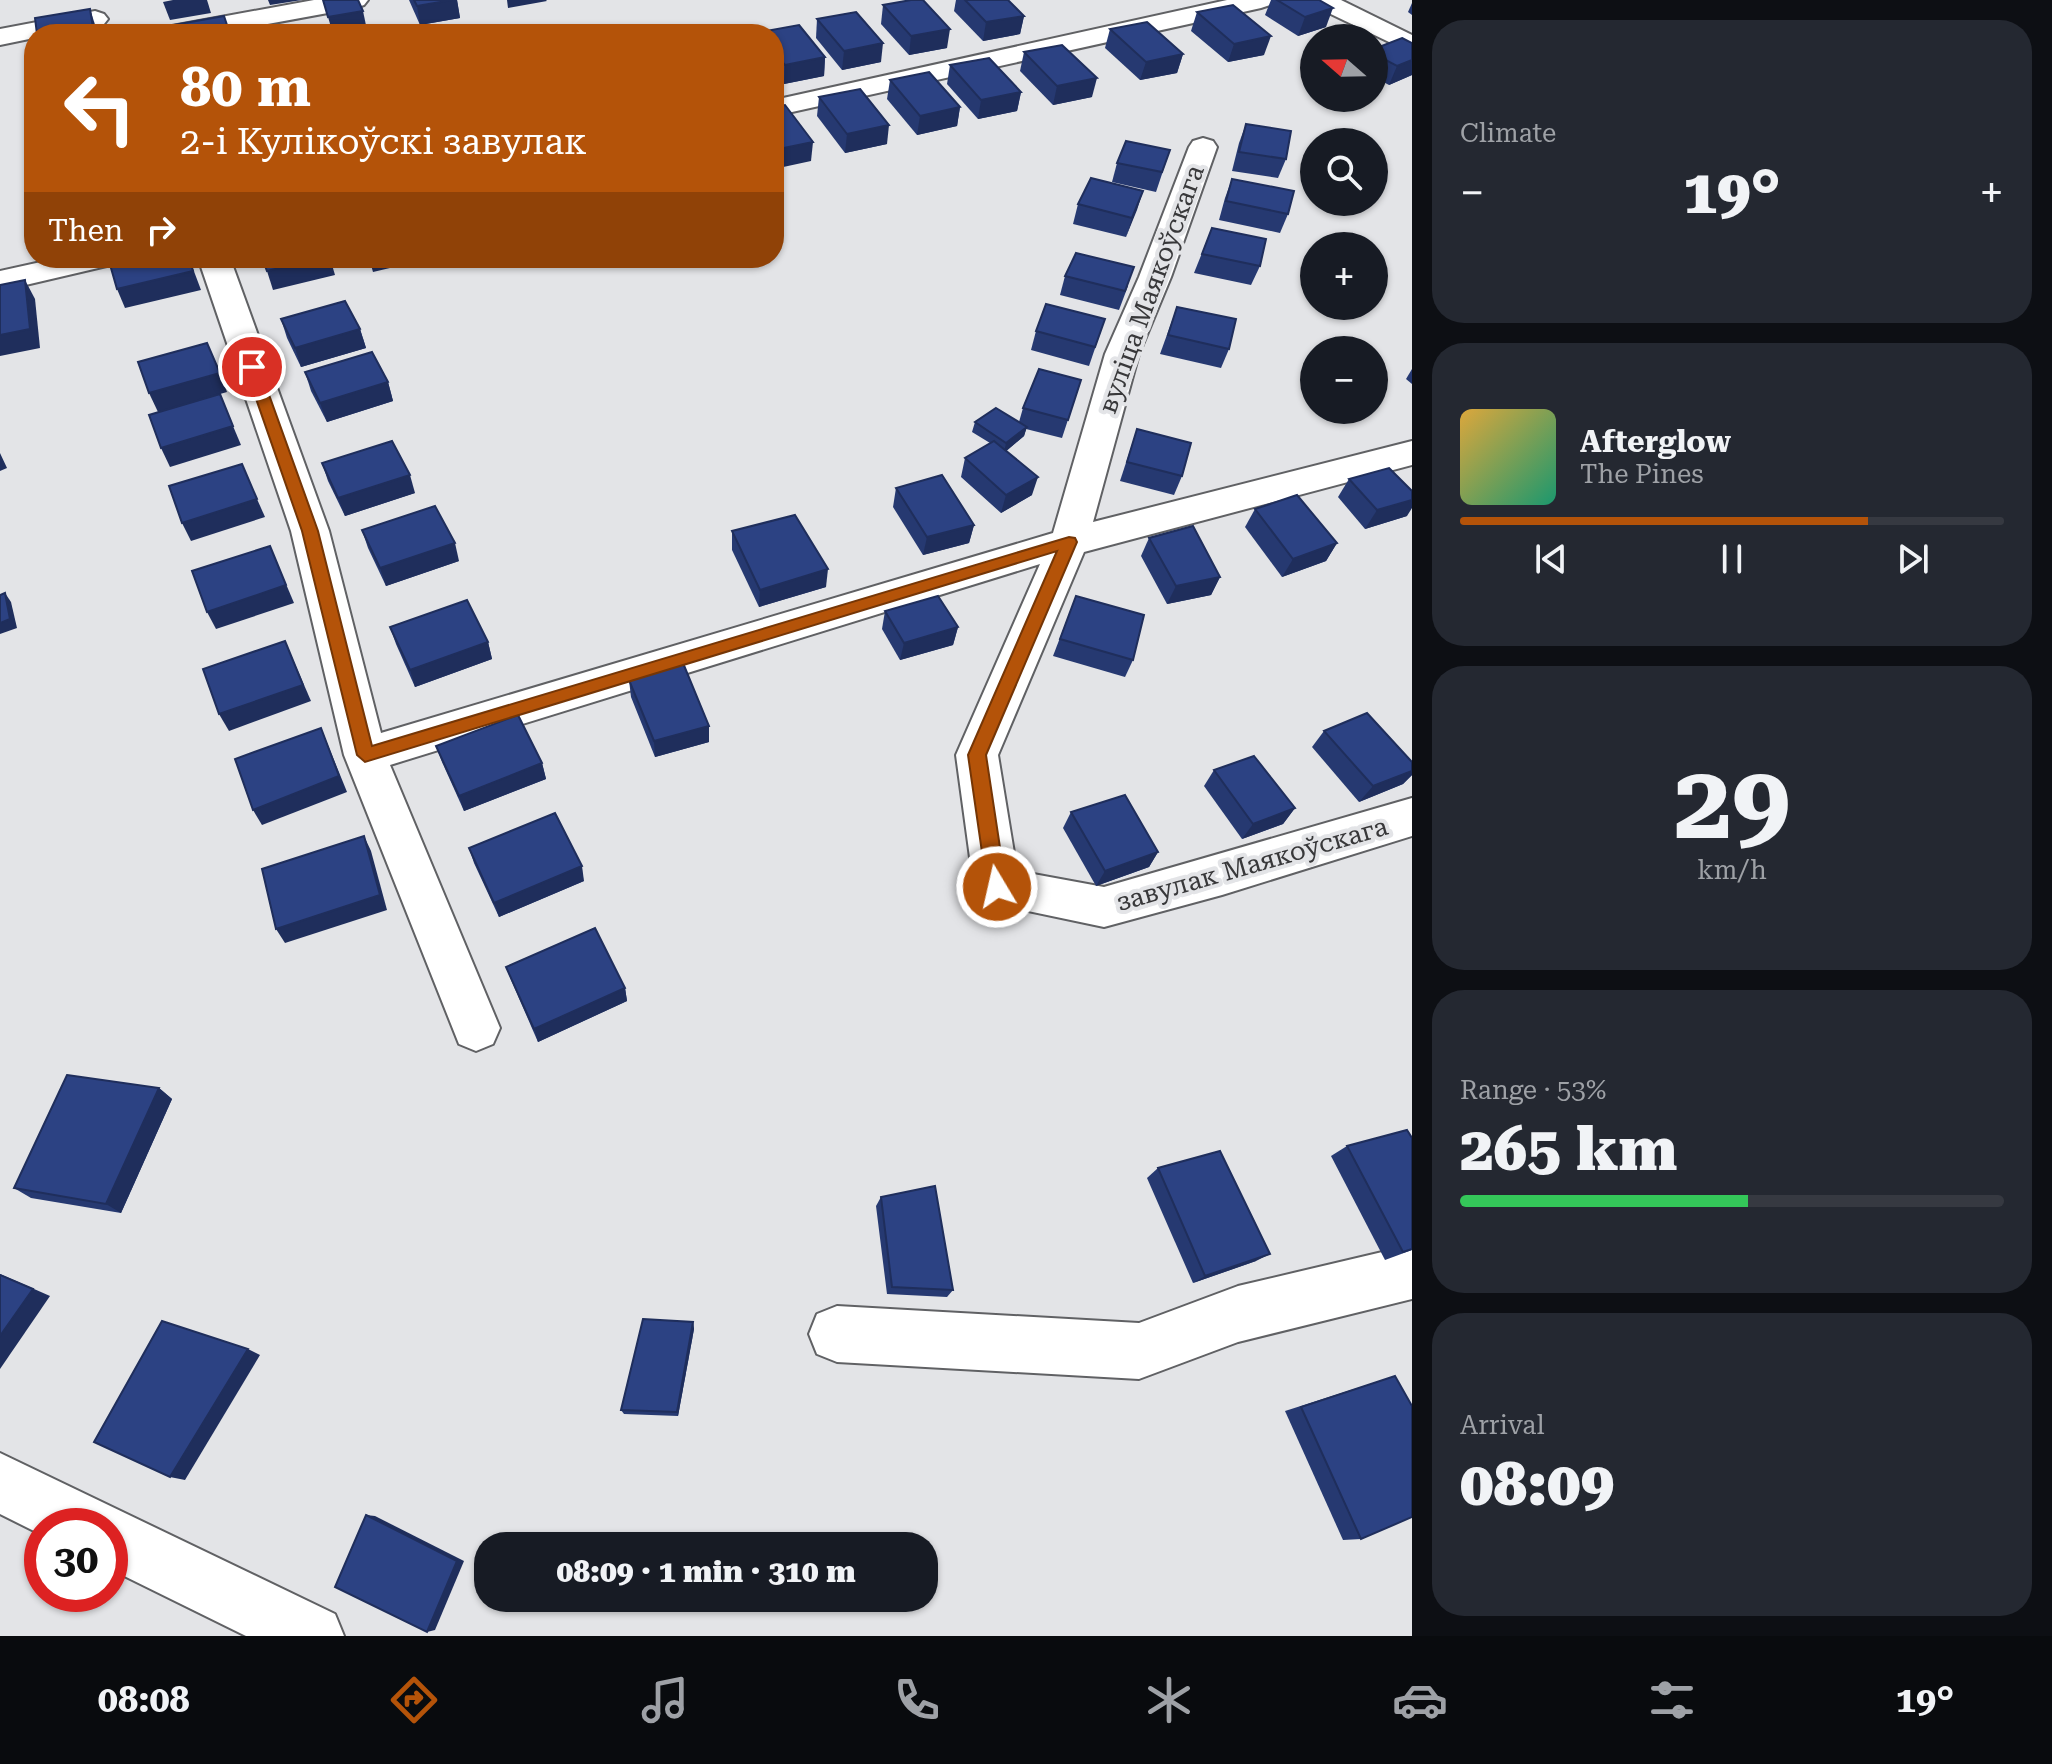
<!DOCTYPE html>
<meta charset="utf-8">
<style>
body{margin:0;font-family:"Roboto Serif",serif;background:#242831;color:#f1f3f6;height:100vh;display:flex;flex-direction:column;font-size:30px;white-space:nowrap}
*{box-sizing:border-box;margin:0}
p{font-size:26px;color:#9ea1a6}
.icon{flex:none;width:44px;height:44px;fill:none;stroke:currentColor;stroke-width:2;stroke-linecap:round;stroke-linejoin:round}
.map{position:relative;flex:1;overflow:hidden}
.side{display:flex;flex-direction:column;gap:20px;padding:20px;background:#0d0f14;width:640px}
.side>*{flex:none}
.guide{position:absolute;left:24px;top:24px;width:760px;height:244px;border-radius:32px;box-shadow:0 2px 6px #0004;background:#b45309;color:#fff;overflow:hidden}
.needle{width:52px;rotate:290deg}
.tools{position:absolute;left:1300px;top:24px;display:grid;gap:16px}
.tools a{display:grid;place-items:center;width:88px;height:88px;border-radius:50%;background:#171b24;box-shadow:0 2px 6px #0004;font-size:40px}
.speed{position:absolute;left:24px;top:1508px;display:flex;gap:16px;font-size:40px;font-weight:700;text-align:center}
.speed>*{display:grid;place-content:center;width:104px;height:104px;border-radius:50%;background:#171b24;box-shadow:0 2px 6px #0004;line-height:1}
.speed .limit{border:12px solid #d22;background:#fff;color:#111}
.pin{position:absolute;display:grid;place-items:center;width:68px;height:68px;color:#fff;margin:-34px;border:4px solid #fff;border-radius:50%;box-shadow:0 2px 8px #0007}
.me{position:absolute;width:88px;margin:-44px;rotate:351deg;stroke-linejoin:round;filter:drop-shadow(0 0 6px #0008)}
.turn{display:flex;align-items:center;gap:28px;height:168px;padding:0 24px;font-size:36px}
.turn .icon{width:104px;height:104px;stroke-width:2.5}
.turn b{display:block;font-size:56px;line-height:68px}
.then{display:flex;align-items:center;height:76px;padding:0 24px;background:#0003;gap:16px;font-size:30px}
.big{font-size:60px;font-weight:800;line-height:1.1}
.side .tile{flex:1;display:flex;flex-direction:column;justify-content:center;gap:12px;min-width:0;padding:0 28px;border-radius:32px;background:#242831}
.side .dial{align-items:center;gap:0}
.dial b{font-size:104px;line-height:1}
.song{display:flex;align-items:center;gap:24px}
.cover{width:96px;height:96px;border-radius:12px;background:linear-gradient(135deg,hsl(40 70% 55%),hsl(160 70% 35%))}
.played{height:8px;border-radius:4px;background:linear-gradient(90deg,#b45309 75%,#363941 75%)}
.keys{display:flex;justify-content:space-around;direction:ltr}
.heat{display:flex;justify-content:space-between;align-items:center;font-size:44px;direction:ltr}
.charge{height:12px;border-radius:6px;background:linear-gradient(90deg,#34c759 53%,#363941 0)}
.trip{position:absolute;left:474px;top:1532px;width:464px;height:80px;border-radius:32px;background:#171b24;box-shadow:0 2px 6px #0004;font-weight:800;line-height:80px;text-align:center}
.tabs{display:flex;height:128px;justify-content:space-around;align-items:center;background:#090b0e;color:#9ea1a6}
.tabs .icon{width:56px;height:56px}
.tabs .current{color:#b45309}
.tabs b{font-size:36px;color:#f1f3f6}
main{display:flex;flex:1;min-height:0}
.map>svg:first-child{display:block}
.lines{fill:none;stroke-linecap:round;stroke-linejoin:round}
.minor-casing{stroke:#606164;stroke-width:4}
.minor{fill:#fff;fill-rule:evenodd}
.wall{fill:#263971}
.shaded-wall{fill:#1f2e5c}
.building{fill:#2c4283;stroke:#1f2e5c;stroke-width:2}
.route{fill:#b45309;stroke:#753606;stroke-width:2}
.labels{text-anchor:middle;stroke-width:8;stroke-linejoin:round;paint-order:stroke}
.street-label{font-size:26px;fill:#38383a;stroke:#e3e4e7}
</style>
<main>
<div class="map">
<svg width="1412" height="1636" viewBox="0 0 1412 1636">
<rect width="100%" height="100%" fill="#e3e4e7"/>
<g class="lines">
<g class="minor-casing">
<g id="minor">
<path d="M314,0H368L364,5L355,8L214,34H159L163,28L172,26Z"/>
<path d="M1227,0H1274L1270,5L1261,8L774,116V100Z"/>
<path d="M1308,0H1341L1412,35V53L1312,5Z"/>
<path d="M95,11L104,14L108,19L104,24L57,34H34V38L0,45V29Z"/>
<path d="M1203,138L1213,141L1217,147L1171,277L1139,354L1093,522L1412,441V465L1084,552L998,755L1017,871L1104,887L1412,798V836L1222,895L1104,927L981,901L974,887L956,755L1040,564L390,765L500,1028L493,1044L476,1051L459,1044L344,755L291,531L198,258H230L329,531L381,733L1053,533L1105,354L1139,277L1189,147L1193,141Z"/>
<path d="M59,258H116L111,265L0,291V271Z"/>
<path d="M1412,1245V1299L1238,1342L1139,1379L837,1362L817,1354L809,1334L817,1314L837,1306L1139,1323L1238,1286Z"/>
<path d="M0,1453L335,1614L344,1636H246L110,1569V1526H42V1535L0,1514Z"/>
</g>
</g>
<use href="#minor" class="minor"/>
</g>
<g class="wall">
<path d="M409,0H457L460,18L420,25Z"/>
<path d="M956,0H1008L1024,16L1020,34L983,41L954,11Z"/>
<path d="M1271,0H1319L1326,27L1298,36L1265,15Z"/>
<path d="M1412,3V15L1408,12Z"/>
<path d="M883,5L947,48L909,55L881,24Z"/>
<path d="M1197,12L1264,55L1228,62L1191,31Z"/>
<path d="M817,19L881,62L842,70L816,38Z"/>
<path d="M799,25L825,57L824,76L784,84L774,71V34H760V32Z"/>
<path d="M1110,29L1183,54L1177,73L1140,80L1105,48Z"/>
<path d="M1412,43V75L1389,85L1374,77V49Z"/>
<path d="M1024,52L1092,97L1053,105L1020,71Z"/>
<path d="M950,65L1021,92L1017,111L978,119L947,84Z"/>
<path d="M890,80L960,107L957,126L917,135L887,99Z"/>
<path d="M819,97L887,144L845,153L817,116Z"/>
<path d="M1246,124L1286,159L1278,178L1232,171L1239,143Z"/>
<path d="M1170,150L1156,192L1112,182L1117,163Z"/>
<path d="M1232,179L1288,214L1280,233L1219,220L1225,198Z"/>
<path d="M1143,191L1126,237L1073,224L1078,204Z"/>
<path d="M1212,228L1260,266L1251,285L1194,273Z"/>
<path d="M1065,276L1128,286L1119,310L1060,295Z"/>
<path d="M1177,307L1229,349L1221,368L1160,354Z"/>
<path d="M281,319L360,329L366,348L301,367L287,338Z"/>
<path d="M1105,319L1089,366L1031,350L1036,331Z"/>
<path d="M1412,369V384L1406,379Z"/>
<path d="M305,372L388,382L393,401L327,422L311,391Z"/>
<path d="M1081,380L1062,438L1026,429L1024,436L1006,451L1032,495L1001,513L961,477L965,458L990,443L972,432L975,422H1019L1023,408Z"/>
<path d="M1137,429L1182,476L1174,495L1120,481Z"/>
<path d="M322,463L415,493L345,516L328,481Z"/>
<path d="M1349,479L1407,516L1365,529L1338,497Z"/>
<path d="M896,488L974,525L969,543L923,555L893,507Z"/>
<path d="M1255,509L1337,543L1326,561L1282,577L1245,527Z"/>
<path d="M362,530L459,561L386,586L368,548Z"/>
<path d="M732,531L826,587L759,607L732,550Z"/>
<path d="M1149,538L1220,577L1211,595L1167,604L1141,556Z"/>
<path d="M1076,596L1133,660L1125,677L1053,656Z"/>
<path d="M885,611L958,627L953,645L900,660L882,629Z"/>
<path d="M390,627L488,642L492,659L415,687L396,644Z"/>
<path d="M629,680L709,726V742L655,757L631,697Z"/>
<path d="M1324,731L1412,762V775L1403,784L1359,802L1312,747Z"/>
<path d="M436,746L542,763L546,779L464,811L442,762Z"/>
<path d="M1214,770L1295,808L1283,824L1242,839L1204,786Z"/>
<path d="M1071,812L1158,852L1149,867L1096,886L1063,828Z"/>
<path d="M469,848L584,881L499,917L474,863Z"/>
<path d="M506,967L625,988L627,1001L538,1042L511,980Z"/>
<path d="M159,1088L172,1099L121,1213L31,1198L14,1188Z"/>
<path d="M1347,1146L1412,1250L1385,1260L1331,1156Z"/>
<path d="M1158,1168L1256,1261L1193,1283L1147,1178Z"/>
<path d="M881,1197L953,1290L947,1297L887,1294L876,1206Z"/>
<path d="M693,1322L694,1329L678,1416L624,1414L621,1410Z"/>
<path d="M1395,1376L1361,1539L1343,1540L1285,1411Z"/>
</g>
<g class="shaded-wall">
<path d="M173,0H207L211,13L170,20L163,2Z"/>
<path d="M268,0H302L270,5Z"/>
<path d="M452,0H457L460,18L420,25L417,6Z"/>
<path d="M507,0H546L547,1L508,8Z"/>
<path d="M1333,8L1326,27L1298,36L1305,17Z"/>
<path d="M90,9L98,34H54Z"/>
<path d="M363,11L367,30L341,34H333L328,17Z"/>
<path d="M1024,16L1020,34L983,41L986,22Z"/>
<path d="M950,29L947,48L909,55L911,36Z"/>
<path d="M1271,36L1264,55L1228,62L1234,44Z"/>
<path d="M883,43L881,62L842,70L844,51Z"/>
<path d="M1183,54L1177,73L1140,80L1146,62Z"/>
<path d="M825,57L824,76L784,84L785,65Z"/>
<path d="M1412,60V75L1389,85L1397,66Z"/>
<path d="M1097,78L1092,97L1053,105L1057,86Z"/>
<path d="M1021,92L1017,111L978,119L981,100Z"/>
<path d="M960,107L957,126L917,135L920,116Z"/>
<path d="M889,125L887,144L845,153L847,134Z"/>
<path d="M813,142L811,161L774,169V150Z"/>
<path d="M1143,191L1137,210L1126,237L1132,218Z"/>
<path d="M189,258L201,290L125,308L117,289Z"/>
<path d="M321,258H330L335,275L273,290L267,271Z"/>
<path d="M369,258H428V259L373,272Z"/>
<path d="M25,280L35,299L40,348L0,356V335Z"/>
<path d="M360,329L366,348L301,367L295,348Z"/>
<path d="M220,373L227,392L158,412L149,393Z"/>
<path d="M388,382L393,401L327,422L320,403Z"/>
<path d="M233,426L241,445L170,467L161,448Z"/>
<path d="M1027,427L1024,436L1004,453L1006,443Z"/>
<path d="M0,453L7,468L0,471Z"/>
<path d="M410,475L415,493L345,516L338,498Z"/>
<path d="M1038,477L1032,495L1001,513L1006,495Z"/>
<path d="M257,499L265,517L191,541L182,523Z"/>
<path d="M1412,500V508L1407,516L1365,529L1377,510Z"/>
<path d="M974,525L969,543L923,555L927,537Z"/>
<path d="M455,543L459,561L386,586L380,568Z"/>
<path d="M1337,543L1326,561L1282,577L1293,559Z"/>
<path d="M270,546L294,603L216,629L207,612Z"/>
<path d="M828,569L826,587L759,607L760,590Z"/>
<path d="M1220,577L1211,595L1167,604L1176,586Z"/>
<path d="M5,593L11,602L17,628L0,634V623Z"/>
<path d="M958,627L953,645L900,660L904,643Z"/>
<path d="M285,641L311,701L229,731L219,714Z"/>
<path d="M488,642L492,659L415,687L410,670Z"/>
<path d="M709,726V742L655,757L654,741Z"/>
<path d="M321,728L347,792L262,825L253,810Z"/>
<path d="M542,763L546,779L464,811L459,796Z"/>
<path d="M1412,771V775L1403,784L1359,802L1373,786Z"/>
<path d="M1295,808L1283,824L1242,839L1253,824Z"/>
<path d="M364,836L371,851L387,910L285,943L276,929Z"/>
<path d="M1158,852L1149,867L1096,886L1105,871Z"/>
<path d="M582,866L584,881L499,917L494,903Z"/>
<path d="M625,988L627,1001L538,1042L534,1029Z"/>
<path d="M159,1088L172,1099L121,1213L106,1204Z"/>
<path d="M1270,1254L1256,1261L1193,1283L1205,1276Z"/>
<path d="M0,1274L50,1296L0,1369Z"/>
<path d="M693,1322L694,1329L678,1416L677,1412Z"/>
<path d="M248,1349L260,1355L185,1480L170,1477Z"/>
<path d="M366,1515L375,1516L464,1561L435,1630L427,1632Z"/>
</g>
<g class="building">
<path d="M323,0H358L363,11L328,17Z"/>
<path d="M414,0H452L417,6Z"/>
<path d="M911,0H923L950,29L911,36L883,5Z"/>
<path d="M965,0H1008L1024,16L986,22Z"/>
<path d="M1277,0H1319L1333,8L1305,17Z"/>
<path d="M1233,5L1271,36L1234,44L1197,12Z"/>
<path d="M90,9L93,28L54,34H37L35,18Z"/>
<path d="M856,12L883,43L844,51L817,19Z"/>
<path d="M224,16L230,34H171L168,26Z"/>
<path d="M1147,22L1183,54L1146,62L1110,29Z"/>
<path d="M799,25L825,57L785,65L774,51V34H761L760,32Z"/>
<path d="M1402,38L1412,43V60L1397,66L1374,54V49Z"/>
<path d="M1062,45L1097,78L1057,86L1024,52Z"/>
<path d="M989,58L1021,92L981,100L950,65Z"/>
<path d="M929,72L960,107L920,116L890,80Z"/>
<path d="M860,89L889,125L847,134L819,97Z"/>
<path d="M785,105L813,142L774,150V107Z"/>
<path d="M1246,124L1291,131L1286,159L1239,152Z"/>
<path d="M1126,141L1170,150L1162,172L1117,163Z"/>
<path d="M1091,178L1143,191L1132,218L1078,204Z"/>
<path d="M1232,179L1294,191L1288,214L1226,201Z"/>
<path d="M1212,228L1266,239L1260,266L1202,254Z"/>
<path d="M1076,253L1134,267L1125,291L1065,276Z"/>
<path d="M120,258H189L193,271L117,289L109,261Z"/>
<path d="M262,258H321L267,271Z"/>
<path d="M25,280L30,329L0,335V285Z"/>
<path d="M345,301L360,329L295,348L281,319Z"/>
<path d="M1046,304L1105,319L1095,347L1036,331Z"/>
<path d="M1177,307L1236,319L1229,349L1168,335Z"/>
<path d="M207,343L220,373L149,393L138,362Z"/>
<path d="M372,352L388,382L320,403L305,372Z"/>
<path d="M1039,369L1081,380L1068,420L1023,408Z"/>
<path d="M220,394L233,426L161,448L149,415Z"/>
<path d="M996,408L1027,427L1006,443L975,422Z"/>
<path d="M1137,429L1191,443L1182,476L1127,462Z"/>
<path d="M392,441L410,475L338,498L322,463Z"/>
<path d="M994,441L1038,477L1006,495L965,458Z"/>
<path d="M242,464L257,499L182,523L169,486Z"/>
<path d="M1389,468L1412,491V500L1377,510L1349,479Z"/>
<path d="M942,475L974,525L927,537L896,488Z"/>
<path d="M1297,495L1337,543L1293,559L1255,509Z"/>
<path d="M435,506L455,543L380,568L362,530Z"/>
<path d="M795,515L828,569L760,590L732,531Z"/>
<path d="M1193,526L1220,577L1176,586L1149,538Z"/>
<path d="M270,546L286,585L207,612L192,571Z"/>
<path d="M5,593L10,619L0,623V595Z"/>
<path d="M938,596L958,627L904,643L885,611Z"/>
<path d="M1076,596L1144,615L1133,660L1060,639Z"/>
<path d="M467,600L488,642L410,670L390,627Z"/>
<path d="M285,641L303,685L219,714L203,669Z"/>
<path d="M683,663L709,726L654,741L629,680Z"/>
<path d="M1367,713L1412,762V771L1373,786L1324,731Z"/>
<path d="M518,715L542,763L459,796L436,746Z"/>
<path d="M321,728L339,776L253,810L235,759Z"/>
<path d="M1254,756L1295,808L1253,824L1214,770Z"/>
<path d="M1125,795L1158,852L1105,871L1071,812Z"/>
<path d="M555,813L582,866L494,903L469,848Z"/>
<path d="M364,836L380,895L276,929L262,869Z"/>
<path d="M595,928L625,988L534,1029L506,967Z"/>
<path d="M67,1075L159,1088L106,1204L14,1188Z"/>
<path d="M1407,1130L1412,1138V1249L1403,1252L1347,1146Z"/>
<path d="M1220,1151L1270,1254L1205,1276L1158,1168Z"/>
<path d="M935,1186L953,1290L892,1287L881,1197Z"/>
<path d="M0,1275L33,1289L0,1336Z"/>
<path d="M643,1319L693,1322L677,1412L621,1410Z"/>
<path d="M162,1321L248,1349L170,1477L94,1442Z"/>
<path d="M1395,1376L1412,1406V1517L1361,1539L1301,1407Z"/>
<path d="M366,1515L457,1561L427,1632L335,1587Z"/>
</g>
<path class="route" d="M252,362L259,367L318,531L372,746L1069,537L1075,538L1077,542L986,755L1006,887L1003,893L997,895L990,893L987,887L968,755L1057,551L365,762L357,755L302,531L245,367Z"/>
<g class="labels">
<g class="street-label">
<text transform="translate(1151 289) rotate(-70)" y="9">вуліца Маякоўскага</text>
<text transform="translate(1252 864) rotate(-16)" y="9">завулак Маякоўскага</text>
</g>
</g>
</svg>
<div class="tools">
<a><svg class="needle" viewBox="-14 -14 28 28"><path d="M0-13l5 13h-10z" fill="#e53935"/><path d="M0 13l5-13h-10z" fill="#9ea1a6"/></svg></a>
<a><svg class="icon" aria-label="search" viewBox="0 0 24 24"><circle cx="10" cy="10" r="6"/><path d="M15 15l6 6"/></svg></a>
<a>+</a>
<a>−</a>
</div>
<div class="speed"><div class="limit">30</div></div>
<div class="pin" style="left:252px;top:367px;background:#d93025"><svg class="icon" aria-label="arrive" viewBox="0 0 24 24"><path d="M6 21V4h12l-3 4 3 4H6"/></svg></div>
<svg class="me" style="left:997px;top:887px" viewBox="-20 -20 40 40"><circle r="17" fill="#b45309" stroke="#fff" stroke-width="3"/><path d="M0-11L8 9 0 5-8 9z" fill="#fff"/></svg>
<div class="trip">08:09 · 1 min · 310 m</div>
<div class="guide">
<div class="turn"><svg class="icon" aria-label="left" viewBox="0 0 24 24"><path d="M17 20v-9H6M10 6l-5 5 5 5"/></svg><div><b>80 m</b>2-і Кулікоўскі завулак</div></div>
<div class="then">Then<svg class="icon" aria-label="right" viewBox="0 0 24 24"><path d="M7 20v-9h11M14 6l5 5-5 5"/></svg></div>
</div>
</div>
<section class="side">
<div class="tile"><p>Climate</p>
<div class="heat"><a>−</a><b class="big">19°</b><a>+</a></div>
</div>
<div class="tile">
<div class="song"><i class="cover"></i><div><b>Afterglow</b><p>The Pines</p></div></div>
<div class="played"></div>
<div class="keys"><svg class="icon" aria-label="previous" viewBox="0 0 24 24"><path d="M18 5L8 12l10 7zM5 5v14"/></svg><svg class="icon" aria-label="pause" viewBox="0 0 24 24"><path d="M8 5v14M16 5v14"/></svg><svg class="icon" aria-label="next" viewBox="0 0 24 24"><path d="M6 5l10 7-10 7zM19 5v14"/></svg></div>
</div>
<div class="tile dial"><b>29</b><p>km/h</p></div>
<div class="tile"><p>Range · 53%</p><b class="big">265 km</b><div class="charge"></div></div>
<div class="tile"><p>Arrival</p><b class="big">08:09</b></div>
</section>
</main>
<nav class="tabs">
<b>08:08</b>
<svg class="icon current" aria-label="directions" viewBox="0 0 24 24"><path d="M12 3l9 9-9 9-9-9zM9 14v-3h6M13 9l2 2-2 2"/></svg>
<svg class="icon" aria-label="music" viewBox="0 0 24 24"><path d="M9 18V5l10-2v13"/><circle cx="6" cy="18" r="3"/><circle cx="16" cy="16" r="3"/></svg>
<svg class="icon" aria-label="phone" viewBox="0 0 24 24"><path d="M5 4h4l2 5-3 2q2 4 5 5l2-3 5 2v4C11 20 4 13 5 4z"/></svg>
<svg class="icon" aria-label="climate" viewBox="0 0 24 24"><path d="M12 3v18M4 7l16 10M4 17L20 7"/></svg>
<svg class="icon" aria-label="car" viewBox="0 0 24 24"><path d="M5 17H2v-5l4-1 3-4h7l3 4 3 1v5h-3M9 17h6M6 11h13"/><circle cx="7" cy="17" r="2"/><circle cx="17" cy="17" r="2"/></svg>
<svg class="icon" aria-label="filters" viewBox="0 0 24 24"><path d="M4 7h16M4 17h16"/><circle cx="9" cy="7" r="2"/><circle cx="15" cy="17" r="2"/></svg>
<b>19°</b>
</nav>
